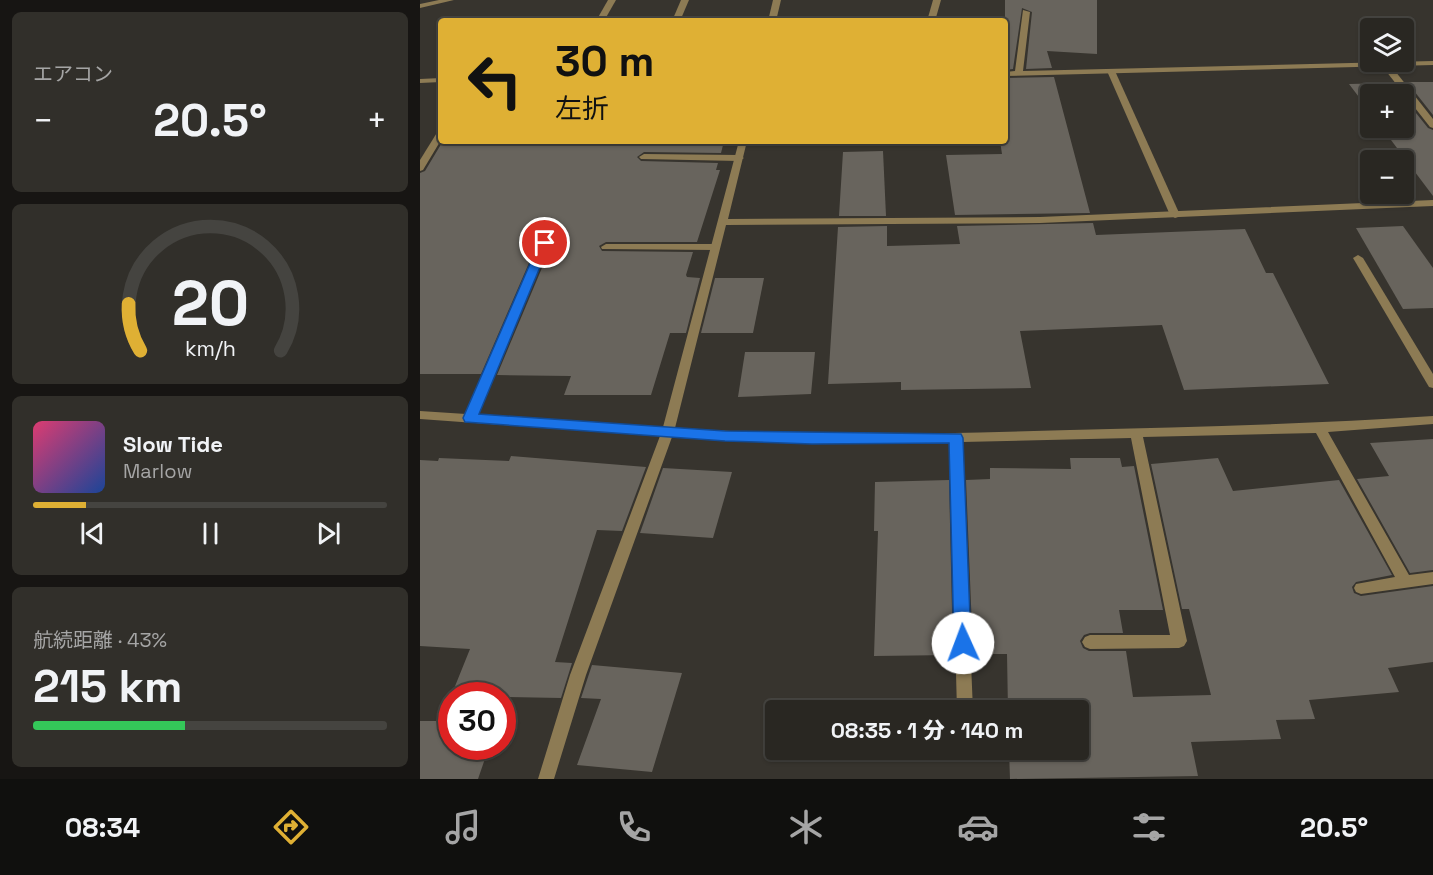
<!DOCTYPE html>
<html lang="ja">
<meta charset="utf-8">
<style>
body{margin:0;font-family:"Space Grotesk","Noto Sans JP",sans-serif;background:#312f2a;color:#f1f3f6;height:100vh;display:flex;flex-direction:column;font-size:22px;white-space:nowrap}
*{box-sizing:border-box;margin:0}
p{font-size:20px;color:#a5a5a5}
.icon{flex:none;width:33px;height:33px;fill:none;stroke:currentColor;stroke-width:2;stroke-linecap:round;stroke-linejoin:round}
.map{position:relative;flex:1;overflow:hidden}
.side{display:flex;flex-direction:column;gap:12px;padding:12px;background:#171513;width:420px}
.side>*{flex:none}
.hud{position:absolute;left:18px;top:18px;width:570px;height:126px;border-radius:6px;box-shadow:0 2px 4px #0004,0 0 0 2px #454440;background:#dfb034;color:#111;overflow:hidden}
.controls{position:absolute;left:940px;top:18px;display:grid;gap:12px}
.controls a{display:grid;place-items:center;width:54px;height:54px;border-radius:6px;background:#292722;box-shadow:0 2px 4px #0004,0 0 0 2px #454440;font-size:30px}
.speed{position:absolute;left:18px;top:682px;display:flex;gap:12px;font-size:30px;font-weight:700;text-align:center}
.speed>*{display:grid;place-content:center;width:78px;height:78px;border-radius:50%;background:#292722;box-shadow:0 2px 4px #0004,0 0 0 2px #454440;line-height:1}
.speed .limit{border:9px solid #d22;background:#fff;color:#111}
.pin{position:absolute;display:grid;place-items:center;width:51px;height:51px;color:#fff;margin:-26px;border:3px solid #fff;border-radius:50%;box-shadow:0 2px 6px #0007}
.me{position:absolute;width:66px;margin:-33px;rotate:358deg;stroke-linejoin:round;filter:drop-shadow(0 0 4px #0008)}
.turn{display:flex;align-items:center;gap:21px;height:126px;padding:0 18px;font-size:27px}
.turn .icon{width:78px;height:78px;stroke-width:2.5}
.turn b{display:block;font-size:42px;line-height:51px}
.big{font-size:45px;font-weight:800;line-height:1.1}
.side .tile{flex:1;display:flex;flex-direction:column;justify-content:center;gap:9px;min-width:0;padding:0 21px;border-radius:9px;background:#312f2a}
.side .dial{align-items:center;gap:0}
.dial svg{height:156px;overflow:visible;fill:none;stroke:#454440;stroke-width:7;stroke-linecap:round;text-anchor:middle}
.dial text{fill:#f1f3f6;stroke:none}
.song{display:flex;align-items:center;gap:18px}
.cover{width:72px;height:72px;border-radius:9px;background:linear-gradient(135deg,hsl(340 70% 55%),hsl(220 70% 35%))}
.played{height:6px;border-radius:3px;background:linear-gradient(90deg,#dfb034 15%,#454440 15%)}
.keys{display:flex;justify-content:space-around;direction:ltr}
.heat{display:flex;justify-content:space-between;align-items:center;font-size:33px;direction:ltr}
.charge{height:9px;border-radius:4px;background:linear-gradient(90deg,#34c759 43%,#454440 0)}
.trip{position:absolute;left:345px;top:700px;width:324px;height:60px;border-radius:6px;background:#292722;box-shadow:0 2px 4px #0004,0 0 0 2px #454440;font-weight:800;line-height:60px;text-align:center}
.tabs{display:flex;height:96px;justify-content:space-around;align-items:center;background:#10100e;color:#a5a5a5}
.tabs .icon{width:42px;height:42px}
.tabs .active{color:#dfb034}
.tabs b{font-size:27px;color:#f1f3f6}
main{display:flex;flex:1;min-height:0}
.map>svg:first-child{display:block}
.building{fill:#68645d}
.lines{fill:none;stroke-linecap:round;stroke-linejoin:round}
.service{fill:#8d7b54;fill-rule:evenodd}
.minor{fill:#8d7b54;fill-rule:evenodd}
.route{fill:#1a73e8;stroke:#114b97;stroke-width:1.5}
</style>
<main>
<section class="side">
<div class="tile"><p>エアコン</p>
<div class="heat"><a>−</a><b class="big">20.5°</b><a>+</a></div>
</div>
<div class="tile dial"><svg viewBox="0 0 100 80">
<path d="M14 69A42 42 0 1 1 86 69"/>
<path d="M14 69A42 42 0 0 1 8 45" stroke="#dfb034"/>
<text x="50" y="56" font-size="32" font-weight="700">20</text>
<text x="50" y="72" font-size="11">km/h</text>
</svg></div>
<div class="tile">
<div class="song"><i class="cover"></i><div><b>Slow Tide</b><p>Marlow</p></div></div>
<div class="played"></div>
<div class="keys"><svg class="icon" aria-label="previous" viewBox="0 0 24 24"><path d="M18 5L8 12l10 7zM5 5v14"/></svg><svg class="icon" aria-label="pause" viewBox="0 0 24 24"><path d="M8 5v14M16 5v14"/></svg><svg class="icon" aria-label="next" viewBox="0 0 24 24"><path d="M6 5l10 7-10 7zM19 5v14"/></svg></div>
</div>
<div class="tile"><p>航続距離 · 43%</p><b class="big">215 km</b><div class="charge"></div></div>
</section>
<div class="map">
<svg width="1013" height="779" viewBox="0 0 1013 779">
<rect width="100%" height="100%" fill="#37342e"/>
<g class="building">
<path d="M585,0H677V54L627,51L632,68L606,69L612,12L602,8L593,69L585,70Z"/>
<path d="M634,77L670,213L535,215L526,155L582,154L580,141H585V78Z"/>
<path d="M987,82H1013V115Z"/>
<path d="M972,83L982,94H951V113L929,84Z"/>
<path d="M984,98L1008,128L1013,130V196L962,128H984Z"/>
<path d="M23,141H304L301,153L224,152L217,157L221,161L298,163L296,170H300L277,242H186L179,246L182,251L273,252L266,275L267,277L280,278L266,333H250L231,395H144L151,376L77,375L132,244L126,238L118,242L61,374H0V173L5,171Z"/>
<path d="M463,151L466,216H419L423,152Z"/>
<path d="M673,223L676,235L825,229L846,273H853L909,384L764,390L742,325L600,331L611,388L481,390V382L408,384L418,227L467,226V246L540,244L537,226Z"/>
<path d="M983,226L1013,268V308L983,309L936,228Z"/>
<path d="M295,278H344L333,333H281Z"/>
<path d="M325,352H395L391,394L318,397Z"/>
<path d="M1013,439V570L990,573L937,479L969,476L950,443Z"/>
<path d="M91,456L226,467L202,531L177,530L135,662L152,663L141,698L86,697L82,706V696H32V747H69L58,779H0V721H21L50,649L0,646V460L18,461L19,458L89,461Z"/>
<path d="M650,458H700L702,467L714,466L743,610H699L703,633H670L664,635L660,641L663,648L669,651H706L713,697L791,695L769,609H762L731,464L798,458L813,491L919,480L972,575L936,582L932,587L934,593L941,596L1013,586V662L968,668L979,692L889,700L895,719L856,720L861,739L771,742L778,776L590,779L589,750H658V711H588L587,654H553L546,480L570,479V468L651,469Z"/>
<path d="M243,468L312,472L293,538L220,533Z"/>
<path d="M529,480L533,655L454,656L458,531H454L455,482Z"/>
<path d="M172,665L262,673L232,772L157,765L181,699L161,698Z"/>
</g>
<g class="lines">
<g class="service">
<path d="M188,0H196L184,21H176Z"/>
<path d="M962,62H968L1013,119V128L1010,127L962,66Z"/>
<path d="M688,69L695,71L760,215L758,217L755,218L750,215L687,71Z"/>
<path d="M224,154L319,155L324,158L319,161L221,159L219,157Z"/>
<path d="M186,244H295L300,247L295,250L182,249L181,247Z"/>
<path d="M938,255L943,258L1013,374V388L1009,387L933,258Z"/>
</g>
<g class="minor">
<path d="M19,0H34L0,8V4Z"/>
<path d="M261,0H269L260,21H252Z"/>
<path d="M353,0H361L356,21H348Z"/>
<path d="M513,0H521L515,21H507Z"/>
<path d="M603,10L610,12L603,71L1013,61V65L585,76V72L595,71Z"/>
<path d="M21,78V82L0,83V79Z"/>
<path d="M21,130V140L3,170L0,171V160L18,131Z"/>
<path d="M319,141H327L308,219L620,217L1013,200V206L620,223L306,225L255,428C387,437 518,434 650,430C771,427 892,424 1013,416V424L908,432L989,575L1013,572V584L941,594L936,592L934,588L936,584L975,577L896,433L723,437L767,641L764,646L759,648L670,649L665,647L662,642L665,637L670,635H750L711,438L542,442L553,711H537L530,443L392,444L252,437L166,675L134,779H118L150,675L240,436L0,419V411L46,414L120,243L125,240L130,243L58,415L243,427Z"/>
</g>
</g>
<path class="route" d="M125,239L130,243L59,414L305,431L541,434L543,438L551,643L549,648L543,650L537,648L534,643L529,443L392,444L305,441L45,422L43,418L119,243Z"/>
</svg>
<div class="controls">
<a><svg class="icon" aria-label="layers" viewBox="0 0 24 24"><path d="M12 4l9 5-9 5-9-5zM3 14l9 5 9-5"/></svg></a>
<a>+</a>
<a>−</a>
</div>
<div class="speed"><div class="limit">30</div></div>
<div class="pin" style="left:125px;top:243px;background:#d93025"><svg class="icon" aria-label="arrive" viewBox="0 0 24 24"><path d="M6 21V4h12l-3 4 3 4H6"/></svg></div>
<svg class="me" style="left:543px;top:643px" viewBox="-20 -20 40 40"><circle r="19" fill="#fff"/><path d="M0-13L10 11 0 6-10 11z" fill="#1a73e8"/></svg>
<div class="trip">08:35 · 1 分 · 140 m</div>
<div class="hud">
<div class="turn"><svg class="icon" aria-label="left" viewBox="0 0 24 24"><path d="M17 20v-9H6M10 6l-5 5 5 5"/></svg><div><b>30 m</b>左折</div></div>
</div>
</div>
</main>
<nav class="tabs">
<b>08:34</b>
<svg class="icon active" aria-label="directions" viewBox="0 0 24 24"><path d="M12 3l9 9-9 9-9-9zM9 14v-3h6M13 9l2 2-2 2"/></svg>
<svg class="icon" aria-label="music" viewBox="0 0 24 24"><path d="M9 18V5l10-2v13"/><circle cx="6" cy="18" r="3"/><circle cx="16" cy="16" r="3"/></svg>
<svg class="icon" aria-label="phone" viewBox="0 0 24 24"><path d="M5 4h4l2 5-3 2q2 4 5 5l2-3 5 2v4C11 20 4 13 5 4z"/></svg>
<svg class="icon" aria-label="climate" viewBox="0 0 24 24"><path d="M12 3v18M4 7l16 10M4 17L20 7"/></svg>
<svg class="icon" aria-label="car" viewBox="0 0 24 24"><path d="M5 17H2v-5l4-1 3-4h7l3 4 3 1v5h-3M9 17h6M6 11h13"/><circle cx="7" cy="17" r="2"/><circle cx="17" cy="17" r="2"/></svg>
<svg class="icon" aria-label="filters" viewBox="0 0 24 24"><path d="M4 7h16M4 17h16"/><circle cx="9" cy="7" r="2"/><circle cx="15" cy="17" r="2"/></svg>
<b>20.5°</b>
</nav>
